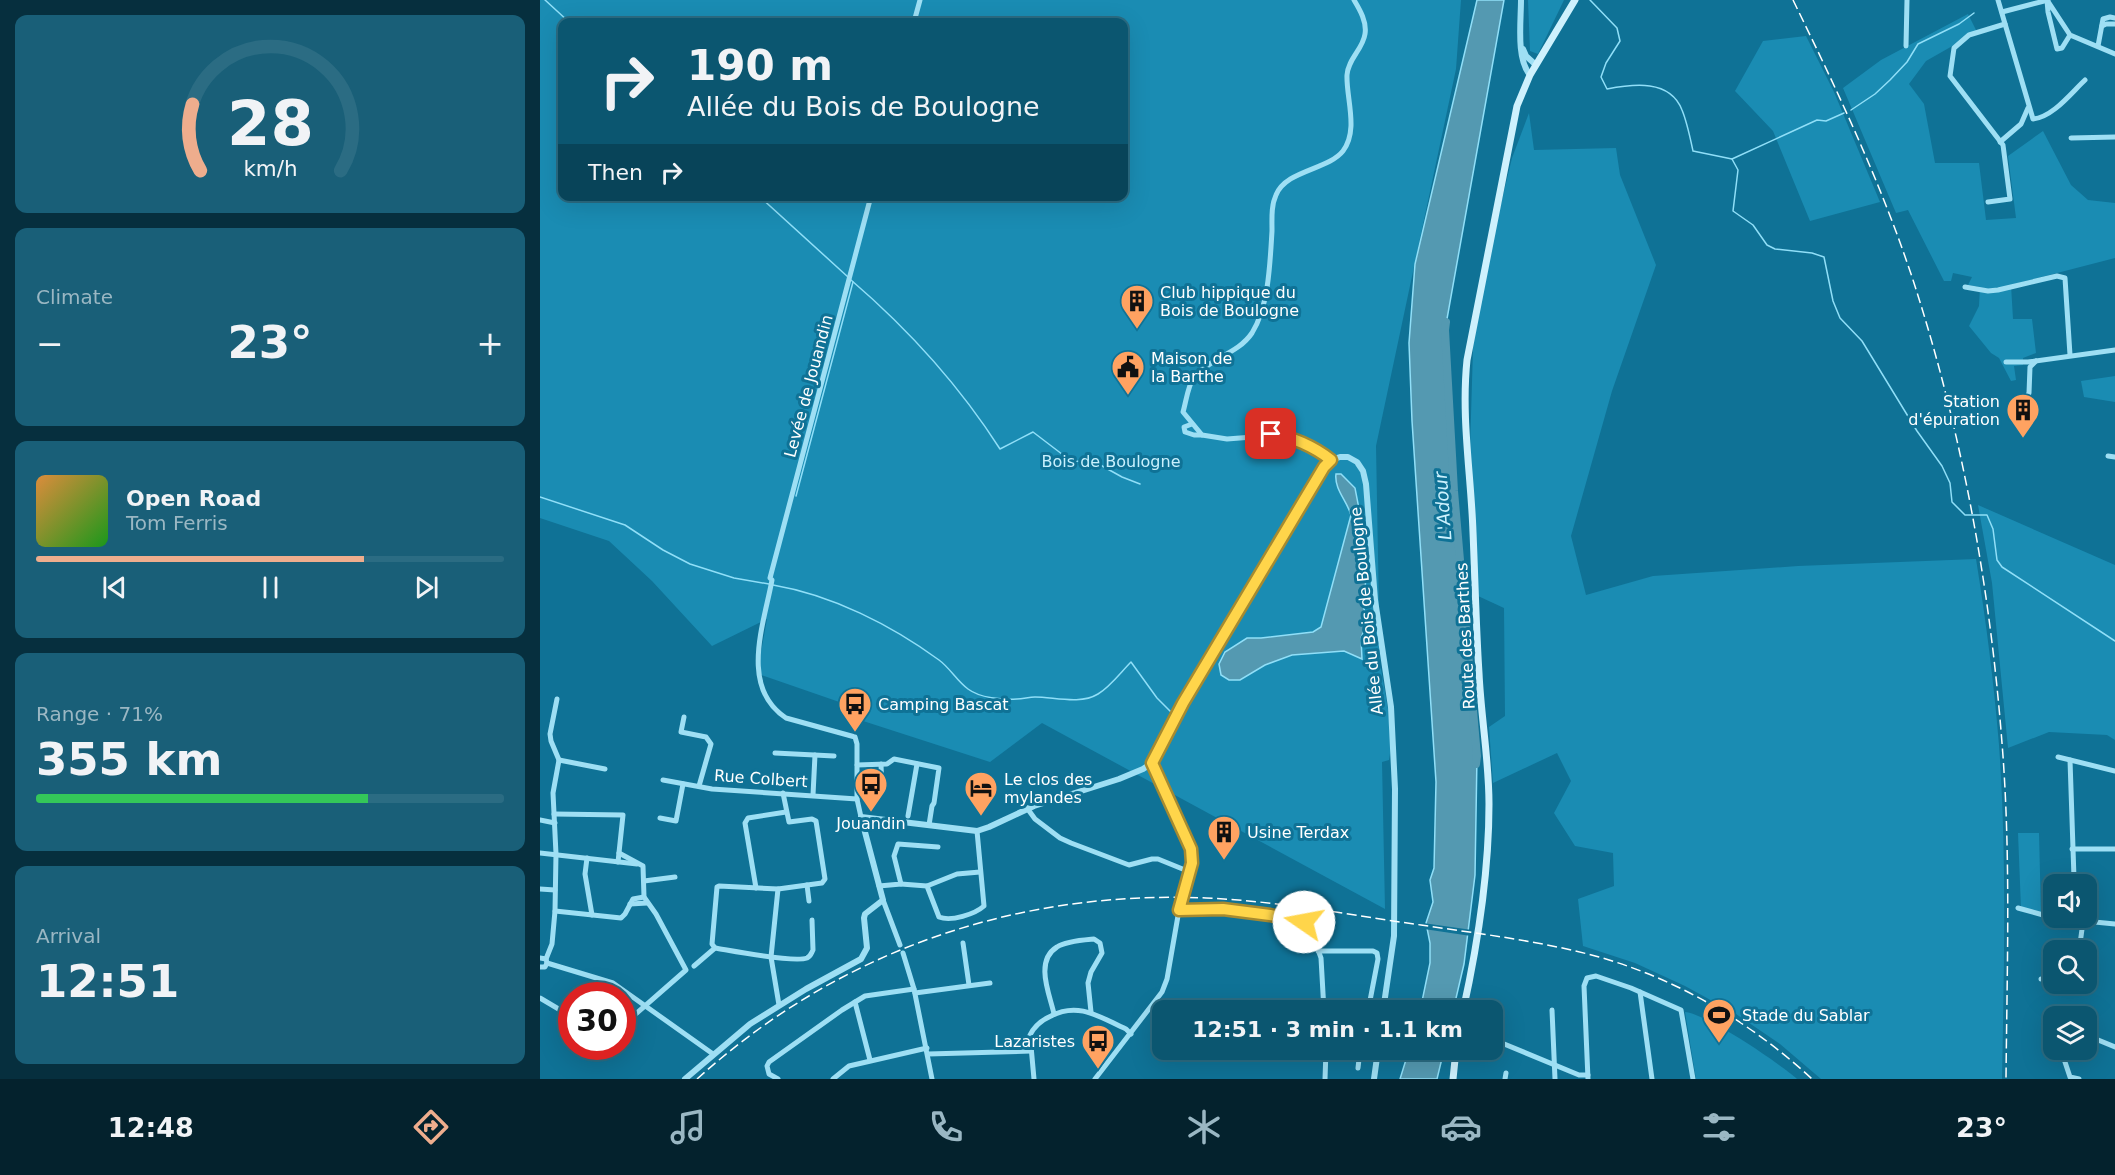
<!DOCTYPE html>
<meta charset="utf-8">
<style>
body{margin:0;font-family:"DejaVu Sans",sans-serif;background:#195f78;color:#f1f3f6;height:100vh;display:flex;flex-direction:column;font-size:22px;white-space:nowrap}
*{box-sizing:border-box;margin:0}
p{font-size:20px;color:#9ab7c3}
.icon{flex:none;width:33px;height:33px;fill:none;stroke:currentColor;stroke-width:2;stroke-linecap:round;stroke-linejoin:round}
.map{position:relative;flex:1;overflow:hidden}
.sheet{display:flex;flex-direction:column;gap:15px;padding:15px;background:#062f3e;width:540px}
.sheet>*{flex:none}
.hud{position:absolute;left:18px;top:18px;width:570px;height:183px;border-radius:12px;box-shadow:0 6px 24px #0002,0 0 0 2px #2b6c83;background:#0b5670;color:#f1f3f6;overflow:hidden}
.buttons{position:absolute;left:1503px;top:874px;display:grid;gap:12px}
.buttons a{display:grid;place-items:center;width:54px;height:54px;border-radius:12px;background:#0b5670;box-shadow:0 6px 24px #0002,0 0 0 2px #2b6c83;font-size:30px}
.speed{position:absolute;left:18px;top:982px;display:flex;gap:12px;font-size:30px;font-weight:700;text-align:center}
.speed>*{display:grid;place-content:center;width:78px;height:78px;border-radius:50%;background:#0b5670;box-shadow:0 6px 24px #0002,0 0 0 2px #2b6c83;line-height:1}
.speed .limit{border:9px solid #d22;background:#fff;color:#111}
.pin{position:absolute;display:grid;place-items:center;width:51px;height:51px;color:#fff;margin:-26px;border-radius:12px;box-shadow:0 3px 9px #0006}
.me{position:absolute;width:66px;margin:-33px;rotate:282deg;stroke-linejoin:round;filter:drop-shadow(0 0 4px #0008)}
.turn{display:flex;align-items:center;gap:21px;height:126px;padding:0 30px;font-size:27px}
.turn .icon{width:78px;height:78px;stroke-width:2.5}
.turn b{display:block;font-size:42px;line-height:51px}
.then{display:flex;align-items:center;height:57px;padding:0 30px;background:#0003;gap:12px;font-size:22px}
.big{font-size:45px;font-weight:800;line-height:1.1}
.sheet .card{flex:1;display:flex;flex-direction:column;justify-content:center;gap:9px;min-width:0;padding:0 21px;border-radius:12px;background:#195f78}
.sheet .dial{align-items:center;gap:0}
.dial svg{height:156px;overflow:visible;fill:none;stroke:#2b6c83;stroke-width:7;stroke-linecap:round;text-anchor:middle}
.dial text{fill:#f1f3f6;stroke:none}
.song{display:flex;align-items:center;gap:18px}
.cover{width:72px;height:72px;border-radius:9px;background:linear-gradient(135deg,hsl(30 70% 55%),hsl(120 70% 35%))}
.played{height:6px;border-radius:3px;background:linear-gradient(90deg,#eead8d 70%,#2b6c83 70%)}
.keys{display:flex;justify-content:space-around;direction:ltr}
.heat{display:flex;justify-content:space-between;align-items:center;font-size:33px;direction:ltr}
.charge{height:9px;border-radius:4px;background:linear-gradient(90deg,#34c759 71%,#2b6c83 0)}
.trip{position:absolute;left:612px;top:1000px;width:351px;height:60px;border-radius:12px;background:#0b5670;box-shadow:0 6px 24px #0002,0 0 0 2px #2b6c83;font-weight:800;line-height:60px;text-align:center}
.tabs{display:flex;height:96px;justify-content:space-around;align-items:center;background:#04222d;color:#9ab7c3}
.tabs .icon{width:42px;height:42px}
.tabs .active{color:#eead8d}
.tabs b{font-size:27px;color:#f1f3f6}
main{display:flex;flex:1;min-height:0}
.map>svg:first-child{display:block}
.green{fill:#1a8cb3;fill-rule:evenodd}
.water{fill:#5499b1;stroke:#90dff8;stroke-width:1.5}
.pier{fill:#0f7296}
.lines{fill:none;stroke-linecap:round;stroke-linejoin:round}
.stream{stroke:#90dff8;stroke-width:1.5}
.river{stroke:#5499b1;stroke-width:8}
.minor{stroke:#9edff4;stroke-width:5}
.tertiary{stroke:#9edff4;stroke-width:6}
.secondary{stroke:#cef1fd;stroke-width:7}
.rail{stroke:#fff;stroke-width:1.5;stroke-dasharray:10 4.5;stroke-linecap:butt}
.route-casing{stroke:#a68a30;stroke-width:15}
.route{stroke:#ffd54a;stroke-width:10}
.labels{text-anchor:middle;stroke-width:6;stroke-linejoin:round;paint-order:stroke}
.poi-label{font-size:16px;fill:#fff;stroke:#0f7296;text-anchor:start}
.street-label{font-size:16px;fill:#fff;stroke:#0f7296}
.park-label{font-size:16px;fill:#c9f1fe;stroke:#0f7296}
.water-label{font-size:18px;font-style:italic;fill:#ccf1fd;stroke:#0f7296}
</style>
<main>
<section class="sheet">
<div class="card dial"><svg viewBox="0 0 100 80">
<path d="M14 69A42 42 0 1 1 86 69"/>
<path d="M14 69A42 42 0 0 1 10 35" stroke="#eead8d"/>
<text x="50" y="56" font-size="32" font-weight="700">28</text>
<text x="50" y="72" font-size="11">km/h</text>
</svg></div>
<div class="card"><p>Climate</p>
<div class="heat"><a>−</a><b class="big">23°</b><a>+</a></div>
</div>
<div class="card">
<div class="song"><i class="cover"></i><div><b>Open Road</b><p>Tom Ferris</p></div></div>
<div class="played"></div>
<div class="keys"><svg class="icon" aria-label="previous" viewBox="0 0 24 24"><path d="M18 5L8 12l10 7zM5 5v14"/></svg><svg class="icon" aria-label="pause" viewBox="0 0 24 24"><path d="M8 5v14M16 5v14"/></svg><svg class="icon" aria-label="next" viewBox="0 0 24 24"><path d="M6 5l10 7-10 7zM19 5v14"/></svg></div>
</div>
<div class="card"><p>Range · 71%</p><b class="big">355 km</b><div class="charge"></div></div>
<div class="card"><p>Arrival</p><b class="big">12:51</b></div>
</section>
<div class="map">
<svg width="1575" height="1079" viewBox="0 0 1575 1079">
<rect width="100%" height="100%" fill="#0f7296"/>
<g class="green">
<path d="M0,0H921L916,69L836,446L840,663L848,709L851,747L849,760L842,762L845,909L502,723L450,762L320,720L324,704L310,701L308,705L221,675L219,663L227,619L172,646L112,581L69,541L0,518ZM22,22H584V196H22Z"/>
<path d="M988,0H1024L998,54L990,51Z"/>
<path d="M1428,14L1437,32L1386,61L1369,84L1384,104L1395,163H1439L1446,220L1476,218L1468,156L1503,131L1531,185L1548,200L1575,203V258L1471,285L1473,319H1492L1496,353L1483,358V365L1474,366L1476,380L1471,381L1459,358L1451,353L1429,326L1439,306L1440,287L1428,285L1432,277L1413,273L1411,281H1404L1368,210L1356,213L1303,88L1341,60Z"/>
<path d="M1266,36L1294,92L1340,202L1270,221L1233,131L1195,91L1223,41Z"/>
<path d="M989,113L994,150L1076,148L1080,175L1116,265L1072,391L1031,536L1046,595L1113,576L1258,566L1436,559C1446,621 1454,683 1459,745C1467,856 1464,968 1462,1079H1281L1240,1044L1196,1014L1145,986L1095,963L1043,946L1038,899L1074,886L1073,853L1035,846L1014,813L1031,781L1017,753L953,783L949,727L965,716L964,608L938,596L929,481L934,316L972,158Z"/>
<path d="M1575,376V402L1544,397L1541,381Z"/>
<path d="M1438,505L1575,565V740L1567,735L1509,732L1468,748L1452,583Z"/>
<path d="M1478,833H1499L1501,914L1481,908Z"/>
<path d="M1145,1012C1167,1014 1239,1063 1257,1079H1156Z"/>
</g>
<g class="water">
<path d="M937,0H964L905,330L914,491L937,756L935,875L924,964L913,1011H880L890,963V943L886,923L893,902L890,880L894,868L896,782L872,421L869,343L875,264Z"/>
<path d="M796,474H801L815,488L826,545V578L823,606L828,621L821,638L822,659L804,651L752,655L725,665L700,680H689L681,675L679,664L685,652L707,638H721L773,632L781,627L811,515C807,501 794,489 796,474Z"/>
<path d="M869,1050H904L897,1079H860Z"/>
</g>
<path class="pier" d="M883,923L932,930L931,936L884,929Z"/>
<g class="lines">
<g class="stream">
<path d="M5,0L29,22"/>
<path d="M1050,0L1077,28L1080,41L1066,63L1061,77L1067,89C1093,84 1130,79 1142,110C1147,122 1150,137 1153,151L1192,159L1198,170L1193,211L1213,225L1227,245L1235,249L1272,253L1284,257L1293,301L1300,318L1322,341L1377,431L1402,466L1410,483L1412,502L1425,515H1447L1453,529L1457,560L1462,567L1575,641"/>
<path d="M1311,110L1335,94L1350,80L1367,62L1378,44L1419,24L1434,13"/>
<path d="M1192,159L1277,120L1286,121L1304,113"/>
<path d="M219,196L308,277"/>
<path d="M311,280C368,329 419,385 460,449L493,432L531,461L555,462L582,477L600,484"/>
<path d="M256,496L313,282"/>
<path d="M0,497L85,525L123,550L150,564L194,578L229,584"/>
<path d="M233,585C292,595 351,625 399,660C410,668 417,681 428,689C440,698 462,700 477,699C483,699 489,697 495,697C514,697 540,705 558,694C570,687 581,672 591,662L617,698L631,712"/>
</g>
<path class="river" d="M906,322L905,330L914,491L937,756L936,764"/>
<g class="minor">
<path d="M1458,0L1493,119C1513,117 1531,93 1545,80"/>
<path d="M1462,12L1508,0"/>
<path d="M374,22L380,0"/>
<path d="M1562,26L1566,24H1575"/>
<path d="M1530,35L1522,48L1517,49L1508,12L1507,0L1530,35L1575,54"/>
<path d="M1366,46L1367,0"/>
<path d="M1558,46L1563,19L1570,17L1575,18"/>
<path d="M1531,138L1575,137"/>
<path d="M1460,142L1481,124L1488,108"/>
<path d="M1448,202L1470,199L1463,145L1410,76L1414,48L1429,35L1465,24"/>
<path d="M1425,287L1448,291L1458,290L1517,276L1525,278L1530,355"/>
<path d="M1466,362H1488L1575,350"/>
<path d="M1475,420L1489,393L1490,367L1496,361"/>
<path d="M652,424L644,427L645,432L654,435H662"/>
<path d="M1568,456L1575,457"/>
<path d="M791,460L782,453L739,435L687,439L662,435L643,412C646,402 648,385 654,377C670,358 698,354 712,333C729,306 730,262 732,231C732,219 731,206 736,195C746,170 788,170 803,151C819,130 806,98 807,75C808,59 823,49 825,34C827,22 820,10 814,0"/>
<path d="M144,717L141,732L166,737L171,744L159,786"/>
<path d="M235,753L294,756"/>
<path d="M1518,757L1575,771"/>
<path d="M19,760L65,769"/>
<path d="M1530,760L1534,878"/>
<path d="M341,764L342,793"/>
<path d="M317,765L347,764L354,759L399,768L394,803L392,806L389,825"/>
<path d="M123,780L172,789L317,799"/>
<path d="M273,795L275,755"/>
<path d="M487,808L495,819L520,838L531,843L589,865L612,859H618L650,872"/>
<path d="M14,814L83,815L78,862"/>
<path d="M368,816L377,764"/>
<path d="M321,817L317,799V744L315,737L246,718C199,687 224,624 232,580L230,578L331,196"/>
<path d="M120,818L136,821L143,784"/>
<path d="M0,820L15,823"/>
<path d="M1532,849H1575"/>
<path d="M0,853L97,864"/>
<path d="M79,853L103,866L104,897L116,914L146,970L82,1026"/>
<path d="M47,858L45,874L52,915"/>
<path d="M104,881L135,877"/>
<path d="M361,884L387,886L399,917C411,922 435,914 444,906L437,831"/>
<path d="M267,885L269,901"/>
<path d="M339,886L361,884L354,856L358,844L398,847"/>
<path d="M387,886L417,874L440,872"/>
<path d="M216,888L205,823L208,818L246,812"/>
<path d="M0,889L15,890"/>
<path d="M238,889L231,957L239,1005"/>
<path d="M343,900L360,945"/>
<path d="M90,904L107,903"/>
<path d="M1478,908L1514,918"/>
<path d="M639,910C675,910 711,910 747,918C755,920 762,921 769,925L781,958L784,1011"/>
<path d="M15,911L81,918L85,914L93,899L104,897"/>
<path d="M1514,918L1575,924"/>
<path d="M423,943L429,985"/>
<path d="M175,948L172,944L177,887L179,886L238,889L282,883L285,879L276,821L272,819L249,822L243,793"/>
<path d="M778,951H833L837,953L838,959L828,1011"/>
<path d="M1539,951L1543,922"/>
<path d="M363,953L374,989L392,1079"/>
<path d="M0,958L6,959L7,963L73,983L173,1054"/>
<path d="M6,959L12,944L15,911L16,854L13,793L19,760L11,741L10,734L17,699"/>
<path d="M154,966L175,948C193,951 253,963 267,958C271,956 271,954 273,950L272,920"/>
<path d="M0,967H5L7,963"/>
<path d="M1501,979H1514"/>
<path d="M1100,992L1112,1079"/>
<path d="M375,993L450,983"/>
<path d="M0,998L32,1017"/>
<path d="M315,1002L330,1060"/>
<path d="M1012,1010L1015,1079"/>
<path d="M514,1014C510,995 494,961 517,947C526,941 543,940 554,939L560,943L562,953L551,972L548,983L551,1012"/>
<path d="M1546,1035L1575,1047"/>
<path d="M952,1039L1039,1075H1048"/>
<path d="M1521,1050L1530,1077L1539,1079"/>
<path d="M388,1054L491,1051"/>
<path d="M818,1068L820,1050"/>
<path d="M238,1079L229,1074L227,1066L229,1062L302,1010L325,996L374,989"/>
<path d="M293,1079L309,1066L387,1048"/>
<path d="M494,1079L490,1035C494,1027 502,1020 511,1016C539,1001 561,1018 586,1029L591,1034"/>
<path d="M555,1079L622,992L627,979L639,910L652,863V855L649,843L612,763"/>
<path d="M785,1079L786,1050"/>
<path d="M965,1079L966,1073"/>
<path d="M1048,1079L1044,986L1047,978L1056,976L1091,988L1141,1010L1153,1079"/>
</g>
<g class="tertiary">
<path d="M981,0C981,22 976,59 990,75"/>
<path d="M983,49L986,56L996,65"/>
<path d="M145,1079L210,1024L266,989L321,959L327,948L324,918L325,914L343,900L321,817L437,831L449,827L494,806L579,779L603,769L612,763L643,703L784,467L791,460L800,457H808L817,462L823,471L826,484L835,600L851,707L855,789L854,936L843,1011"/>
<path d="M834,1079L838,1050"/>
</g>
<g class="secondary">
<path d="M923,1011C938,943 949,874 949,804C949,760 941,717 939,673C936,626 935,579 933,532C931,474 921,418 927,360L977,106L990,75L1035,0"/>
<path d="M913,1079L916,1050"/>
</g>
<g class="rail">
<path d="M1253,0C1298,92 1342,185 1374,283C1422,432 1450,587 1462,743C1471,855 1467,967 1466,1079"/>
<path d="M157,1079C299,951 475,890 666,898C738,901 810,915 881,925C941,934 1001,941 1059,957C1137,979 1212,1023 1272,1079"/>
</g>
</g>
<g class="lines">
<g class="route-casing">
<path id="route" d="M731,434C751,436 775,447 791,460L784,467L643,703L612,763L651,849L652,863L639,910L683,909L730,915L764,922"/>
</g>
<use href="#route" class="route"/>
</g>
<defs>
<g id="building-pin" transform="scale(1.725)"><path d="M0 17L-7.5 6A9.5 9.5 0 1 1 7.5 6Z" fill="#ffa261" stroke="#0f7296"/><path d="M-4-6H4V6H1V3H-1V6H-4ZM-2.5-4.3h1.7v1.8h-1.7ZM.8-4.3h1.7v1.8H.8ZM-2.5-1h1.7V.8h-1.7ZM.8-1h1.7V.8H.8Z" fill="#111"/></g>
<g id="civic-pin" transform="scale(1.725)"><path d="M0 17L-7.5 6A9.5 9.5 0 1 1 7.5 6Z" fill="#ffa261" stroke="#0f7296"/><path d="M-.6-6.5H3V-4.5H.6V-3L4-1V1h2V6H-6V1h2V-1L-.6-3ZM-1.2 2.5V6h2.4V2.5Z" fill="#111"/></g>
<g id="bus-pin" transform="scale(1.725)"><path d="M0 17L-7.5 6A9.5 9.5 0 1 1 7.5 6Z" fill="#ffa261" stroke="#0f7296"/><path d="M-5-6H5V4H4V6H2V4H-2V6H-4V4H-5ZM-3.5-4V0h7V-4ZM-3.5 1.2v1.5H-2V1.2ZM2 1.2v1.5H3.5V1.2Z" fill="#111"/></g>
<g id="hotel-pin" transform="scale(1.725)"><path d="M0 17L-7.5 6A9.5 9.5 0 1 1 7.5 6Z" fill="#ffa261" stroke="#0f7296"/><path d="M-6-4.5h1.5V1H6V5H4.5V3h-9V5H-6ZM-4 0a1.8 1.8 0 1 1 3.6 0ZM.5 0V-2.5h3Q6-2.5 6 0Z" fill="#111"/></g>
<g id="stadium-pin" transform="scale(1.725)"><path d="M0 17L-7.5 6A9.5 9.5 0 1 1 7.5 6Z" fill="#ffa261" stroke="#0f7296"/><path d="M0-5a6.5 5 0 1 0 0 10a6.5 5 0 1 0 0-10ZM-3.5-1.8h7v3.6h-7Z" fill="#111"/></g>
</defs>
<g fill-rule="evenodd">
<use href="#building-pin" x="597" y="301"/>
<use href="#civic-pin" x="588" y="367"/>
<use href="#building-pin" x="1483" y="410"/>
<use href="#bus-pin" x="315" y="704"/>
<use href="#bus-pin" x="331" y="784"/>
<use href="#hotel-pin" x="441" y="788"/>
<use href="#building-pin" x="684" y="832"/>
<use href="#stadium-pin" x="1179" y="1015"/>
<use href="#bus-pin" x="558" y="1041"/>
</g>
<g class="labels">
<g class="poi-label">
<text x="620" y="298">Club hippique du<tspan x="620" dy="18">Bois de Boulogne</tspan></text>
<text x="611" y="364">Maison de<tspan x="611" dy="18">la Barthe</tspan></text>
<text x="1460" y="407" text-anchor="end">Station<tspan x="1460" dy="18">d'épuration</tspan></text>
<text x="338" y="710">Camping Bascat</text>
<text x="464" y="785">Le clos des<tspan x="464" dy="18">mylandes</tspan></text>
<text x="331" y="829" text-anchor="middle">Jouandin</text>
<text x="707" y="838">Usine Terdax</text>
<text x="1202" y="1021">Stade du Sablar</text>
<text x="535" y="1047" text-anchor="end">Lazaristes</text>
</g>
<g class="street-label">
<text transform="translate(268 386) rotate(-75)" y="6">Levée de Jouandin</text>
<text transform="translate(826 611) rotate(-96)" y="6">Allée du Bois de Boulogne</text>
<text transform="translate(925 636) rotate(-93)" y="6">Route des Barthes</text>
<text transform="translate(221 778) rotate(4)" y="6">Rue Colbert</text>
</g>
<g class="park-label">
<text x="571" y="467">Bois de Boulogne</text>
</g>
<g class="water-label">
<text transform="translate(903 506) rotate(-94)" y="6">L'Adour</text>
</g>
</g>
</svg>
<div class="buttons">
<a><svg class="icon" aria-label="sound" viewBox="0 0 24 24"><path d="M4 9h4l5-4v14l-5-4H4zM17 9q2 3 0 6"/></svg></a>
<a><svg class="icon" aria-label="search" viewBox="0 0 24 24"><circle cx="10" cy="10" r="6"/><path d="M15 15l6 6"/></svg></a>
<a><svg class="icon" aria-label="layers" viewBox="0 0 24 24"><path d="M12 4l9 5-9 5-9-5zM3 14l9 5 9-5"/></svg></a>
</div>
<div class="speed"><div class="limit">30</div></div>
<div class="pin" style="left:731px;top:434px;background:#d93025"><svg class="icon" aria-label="arrive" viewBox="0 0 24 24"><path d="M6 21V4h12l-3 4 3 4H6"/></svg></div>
<svg class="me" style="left:764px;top:922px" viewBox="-20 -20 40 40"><circle r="19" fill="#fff"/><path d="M0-13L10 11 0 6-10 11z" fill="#ffd54a"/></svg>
<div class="trip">12:51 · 3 min · 1.1 km</div>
<div class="hud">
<div class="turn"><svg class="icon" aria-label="right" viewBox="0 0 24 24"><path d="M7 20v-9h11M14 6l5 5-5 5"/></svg><div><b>190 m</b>Allée du Bois de Boulogne</div></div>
<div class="then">Then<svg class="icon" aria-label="right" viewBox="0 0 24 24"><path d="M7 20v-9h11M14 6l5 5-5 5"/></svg></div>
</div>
</div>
</main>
<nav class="tabs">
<b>12:48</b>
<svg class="icon active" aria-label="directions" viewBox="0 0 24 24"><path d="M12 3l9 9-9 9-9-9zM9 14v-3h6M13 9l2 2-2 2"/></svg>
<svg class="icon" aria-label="music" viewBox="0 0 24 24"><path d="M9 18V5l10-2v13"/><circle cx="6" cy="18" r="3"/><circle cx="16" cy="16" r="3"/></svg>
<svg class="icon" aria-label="phone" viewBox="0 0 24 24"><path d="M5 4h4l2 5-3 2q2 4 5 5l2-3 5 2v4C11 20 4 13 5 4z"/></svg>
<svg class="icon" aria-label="climate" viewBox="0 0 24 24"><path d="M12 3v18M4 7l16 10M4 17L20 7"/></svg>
<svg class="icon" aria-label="car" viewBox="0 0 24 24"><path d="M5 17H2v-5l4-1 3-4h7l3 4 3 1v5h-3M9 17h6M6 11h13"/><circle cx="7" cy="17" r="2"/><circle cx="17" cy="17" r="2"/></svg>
<svg class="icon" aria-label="filters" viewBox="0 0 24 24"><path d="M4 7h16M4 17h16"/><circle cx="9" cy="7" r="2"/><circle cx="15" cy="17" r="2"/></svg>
<b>23°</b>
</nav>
